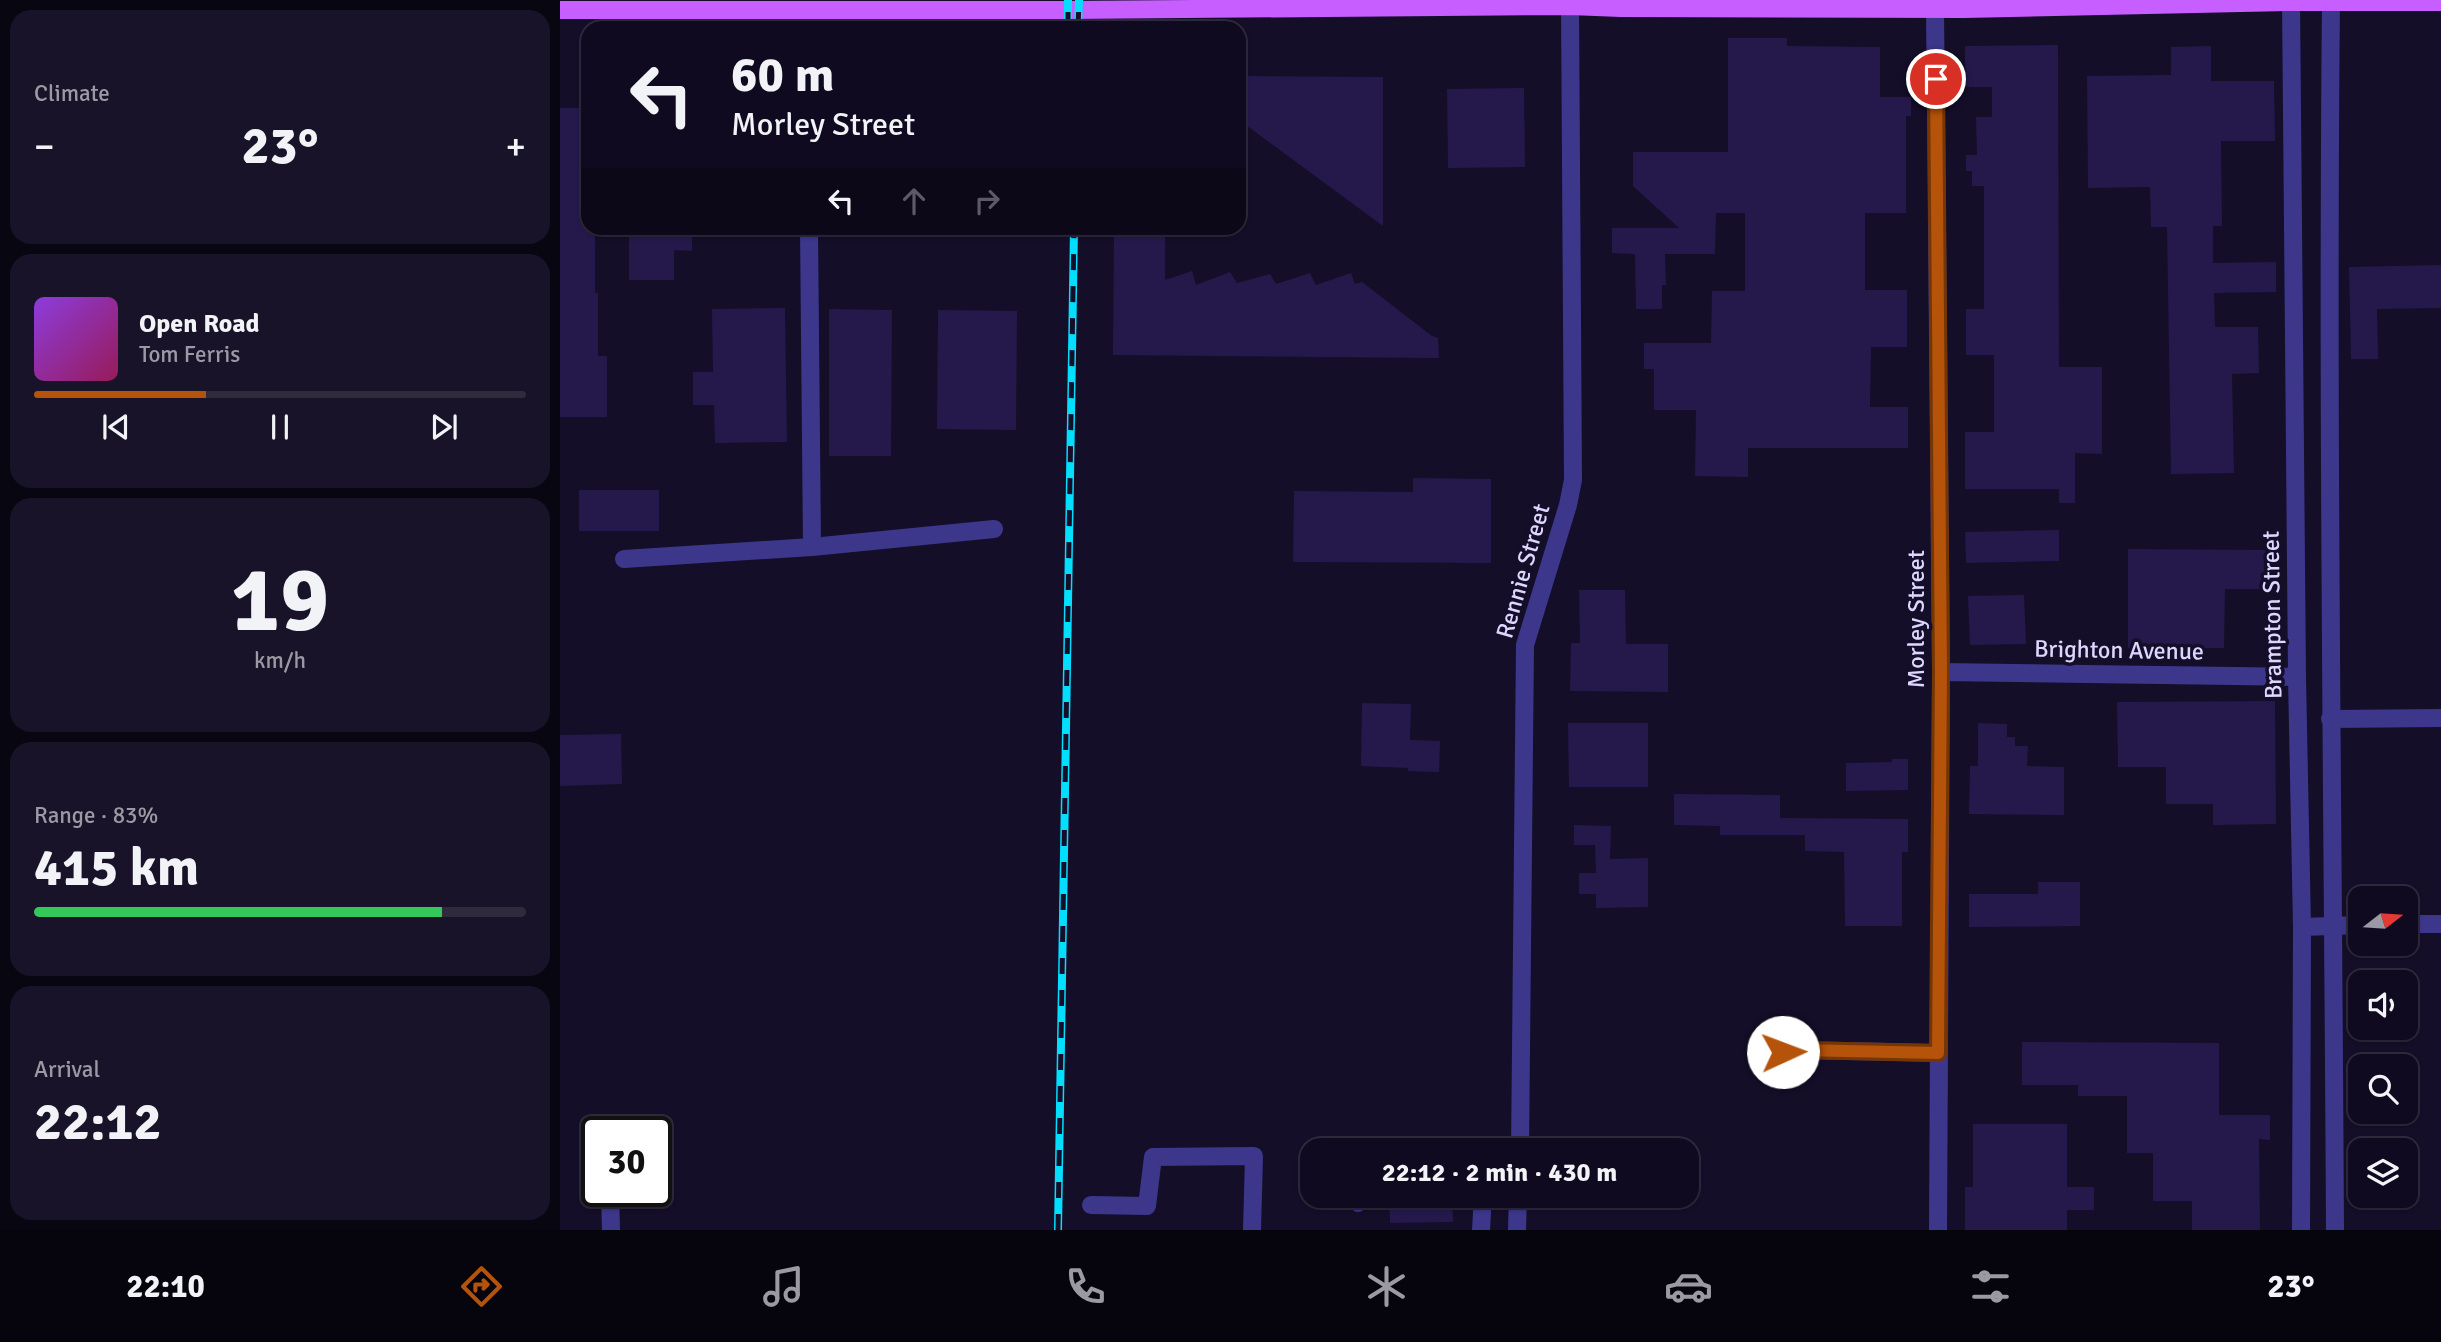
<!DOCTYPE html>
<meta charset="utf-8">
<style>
body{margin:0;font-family:Signika,sans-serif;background:#181328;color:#f1f3f6;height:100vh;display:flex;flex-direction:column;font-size:26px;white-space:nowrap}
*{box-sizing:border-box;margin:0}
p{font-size:23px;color:#9b9aa4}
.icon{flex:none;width:38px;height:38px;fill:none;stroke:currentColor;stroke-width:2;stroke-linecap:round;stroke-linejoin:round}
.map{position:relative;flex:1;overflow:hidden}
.sheet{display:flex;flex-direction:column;gap:10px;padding:10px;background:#080611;width:560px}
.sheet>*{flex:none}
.guide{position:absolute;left:21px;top:21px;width:665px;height:214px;border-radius:21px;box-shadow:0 2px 5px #0004,0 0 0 2px #2f2b3d;background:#0f0a1f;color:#f1f3f6;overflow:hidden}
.needle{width:46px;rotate:73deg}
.tools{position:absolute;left:1788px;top:886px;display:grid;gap:14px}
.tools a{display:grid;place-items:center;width:70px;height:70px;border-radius:14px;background:#0f0a1f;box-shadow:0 2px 5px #0004,0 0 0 2px #2f2b3d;font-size:35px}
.speed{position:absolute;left:21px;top:1116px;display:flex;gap:14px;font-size:35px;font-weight:700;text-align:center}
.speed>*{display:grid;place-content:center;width:91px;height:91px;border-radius:50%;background:#0f0a1f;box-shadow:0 2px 5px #0004,0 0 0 2px #2f2b3d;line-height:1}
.speed .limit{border:4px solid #111;border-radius:10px;background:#fff;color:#111}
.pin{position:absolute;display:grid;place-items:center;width:60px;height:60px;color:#fff;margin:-30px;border:4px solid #fff;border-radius:50%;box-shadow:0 2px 7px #0007}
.me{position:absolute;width:77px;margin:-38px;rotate:88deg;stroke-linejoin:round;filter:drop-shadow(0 0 5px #0008)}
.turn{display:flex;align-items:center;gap:24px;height:147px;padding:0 35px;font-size:32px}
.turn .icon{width:91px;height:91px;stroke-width:2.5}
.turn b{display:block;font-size:49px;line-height:60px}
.lanes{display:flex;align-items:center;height:66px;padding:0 35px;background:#0003;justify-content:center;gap:35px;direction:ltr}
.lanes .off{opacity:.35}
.big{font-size:52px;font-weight:700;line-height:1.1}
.sheet .card{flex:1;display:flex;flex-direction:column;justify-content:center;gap:10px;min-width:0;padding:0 24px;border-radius:21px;background:#181328}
.sheet .dial{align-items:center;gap:0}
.dial b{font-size:91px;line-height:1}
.song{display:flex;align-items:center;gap:21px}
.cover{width:84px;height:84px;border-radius:10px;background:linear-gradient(135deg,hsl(270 70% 55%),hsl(330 70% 35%))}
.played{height:7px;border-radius:4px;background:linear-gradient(90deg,#b45309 35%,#2f2b3d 35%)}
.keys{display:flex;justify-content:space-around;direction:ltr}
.heat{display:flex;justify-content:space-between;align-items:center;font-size:38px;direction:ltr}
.charge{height:10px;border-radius:5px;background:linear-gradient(90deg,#34c759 83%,#2f2b3d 0)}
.trip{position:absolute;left:740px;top:1138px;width:399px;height:70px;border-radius:21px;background:#0f0a1f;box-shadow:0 2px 5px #0004,0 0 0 2px #2f2b3d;font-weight:700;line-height:70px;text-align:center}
.tabs{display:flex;height:112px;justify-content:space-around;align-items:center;background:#06040c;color:#9b9aa4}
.tabs .icon{width:49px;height:49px}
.tabs .selected{color:#b45309}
.tabs b{font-size:32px;color:#f1f3f6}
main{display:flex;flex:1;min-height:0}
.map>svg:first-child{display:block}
.building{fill:#25194b}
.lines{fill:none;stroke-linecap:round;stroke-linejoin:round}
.minor{stroke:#3c378b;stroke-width:18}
.major{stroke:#c75eff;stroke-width:18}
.rail-casing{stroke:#03deff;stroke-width:8}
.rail{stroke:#140e29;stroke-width:5;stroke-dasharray:16;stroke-linecap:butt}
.route-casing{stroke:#753606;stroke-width:18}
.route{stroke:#b45309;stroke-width:12}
.labels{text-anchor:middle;stroke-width:7;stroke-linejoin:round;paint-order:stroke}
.street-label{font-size:24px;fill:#ddd7ff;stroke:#140e29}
</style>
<main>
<section class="sheet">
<div class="card"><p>Climate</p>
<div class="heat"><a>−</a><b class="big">23°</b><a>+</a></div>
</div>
<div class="card">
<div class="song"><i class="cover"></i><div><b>Open Road</b><p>Tom Ferris</p></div></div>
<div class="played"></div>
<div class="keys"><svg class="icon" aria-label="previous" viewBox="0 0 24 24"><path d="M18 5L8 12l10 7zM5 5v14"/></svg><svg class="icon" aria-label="pause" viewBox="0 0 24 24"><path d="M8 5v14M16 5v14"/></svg><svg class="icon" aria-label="next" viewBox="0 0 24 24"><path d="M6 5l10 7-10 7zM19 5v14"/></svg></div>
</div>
<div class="card dial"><b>19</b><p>km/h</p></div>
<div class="card"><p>Range · 83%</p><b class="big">415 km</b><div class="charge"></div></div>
<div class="card"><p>Arrival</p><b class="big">22:12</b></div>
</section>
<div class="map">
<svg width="1881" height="1230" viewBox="0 0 1881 1230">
<rect width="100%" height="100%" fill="#140e29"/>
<g class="building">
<path d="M1168,38H1227V46L1320,47V97H1351V116H1346V213H1305V290H1347V347H1311L1310,407H1348V448H1188V477L1135,476L1136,410H1094V369H1084V343H1151L1152,291H1185V213H1156L1155,254H1105L1106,285H1102V309H1076L1075,254L1052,253V228H1119L1073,186V152H1168Z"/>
<path d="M1498,45L1499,367H1542V454L1515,453V503H1499V489H1405V432H1434V355H1406V309H1424V186H1412V171H1406V155H1417L1416,117H1432V87H1405V46Z"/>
<path d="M1651,46V81H1714L1715,141H1661L1662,226H1653V263L1716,262V292L1654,293L1655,327H1698L1699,373L1672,374L1674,473L1611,474L1607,227H1591L1590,187L1528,188L1527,76L1611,75V47Z"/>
<path d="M679,76L823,77V226L679,120Z"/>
<path d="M964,88L965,167L888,168L887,89Z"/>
<path d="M0,108H28V228H35V293H38V356H47V417H0Z"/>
<path d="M69,228H132V251L114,250V280H69Z"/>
<path d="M554,228H605V280L632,271L636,285L670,272L677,283L710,274L716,284L750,273L756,285L791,273L795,284L802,282L872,336L878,338L879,358L553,355Z"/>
<path d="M1881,265V308L1817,309L1818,359H1791L1789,267Z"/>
<path d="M225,308L227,442L155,443L154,405H133V372H153L152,309Z"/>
<path d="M269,309L332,310L331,456H269Z"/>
<path d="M378,310L457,311L456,430L377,429Z"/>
<path d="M853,478L931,479V563L733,562L734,491L853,492Z"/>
<rect x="19" y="490" width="80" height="41"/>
<path d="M1499,530V561L1406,563L1405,532Z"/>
<path d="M1568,549L1712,550V576H1720V593H1705V589H1665L1664,648H1568Z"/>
<path d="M1019,590H1065L1066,644H1108V692L1010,691L1011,643H1020Z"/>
<path d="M1464,595L1466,644L1410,645L1408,596Z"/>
<path d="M1715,701L1716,824L1653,825V804H1606V767H1558L1557,702Z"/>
<path d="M802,703L851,704L850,740L880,741L879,772L848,771V768L801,766Z"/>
<path d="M1008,723H1088V787H1009Z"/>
<path d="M1418,723L1447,724V737H1455V746H1468L1467,766L1504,767V815L1409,814L1410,766H1418Z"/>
<path d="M61,734L62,784L0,786V735Z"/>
<path d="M1332,759H1348V790L1286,791V763L1332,762Z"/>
<path d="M1114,794L1220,795V818L1348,819V852H1342V926H1285L1284,852L1245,851V835H1160V826L1114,825Z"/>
<path d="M1014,825L1051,826L1050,859L1088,858V907L1036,908V894H1019V873H1036L1035,845H1014Z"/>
<path d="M1478,882H1520V926L1409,927V894H1478Z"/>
<path d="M1462,1042L1659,1043V1115H1710V1140L1699,1139L1700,1230H1632V1201H1593V1153H1567V1096H1518V1085H1462Z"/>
<path d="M1413,1124H1507V1187H1534V1210H1507V1230H1405V1187H1413Z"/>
<path d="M829,1195H892L893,1222L830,1223Z"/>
</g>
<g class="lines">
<g class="minor">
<path d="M1731,0L1737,677L1742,927L1741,1230"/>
<path d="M1771,0C1767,410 1773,820 1775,1230"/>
<path d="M1375,8L1381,672L1378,1230"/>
<path d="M249,10V28"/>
<path d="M249,228L252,547L434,529"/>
<path d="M64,559L252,547"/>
<path d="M1381,672L1737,677"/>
<path d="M1770,719L1881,718"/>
<path d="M1846,924H1881"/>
<path d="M1742,927L1801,925"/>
<path d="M1223,1052L1240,1050L1378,1053"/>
<path d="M49,1131V1132"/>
<path d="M960,1150L965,645L1008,505L1013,480L1010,6"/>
<path d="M50,1192L51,1230"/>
<path d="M798,1203V1195"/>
<path d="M531,1205L587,1206L593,1157L694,1156L692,1230"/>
<path d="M921,1230L923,1195"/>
<path d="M957,1230L958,1195"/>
</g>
<path class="major" d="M0,10H508L1010,6L1061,8L1404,9L1731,2H1881"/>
<g class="rail-casing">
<g id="rail">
<path d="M508,28V0"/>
<path d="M518,28L519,0"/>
<path d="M498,1230L514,228"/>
</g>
</g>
<use href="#rail" class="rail"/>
</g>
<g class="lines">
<g class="route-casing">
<path id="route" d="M1223,1052L1240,1050L1378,1053L1381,672L1376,79"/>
</g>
<use href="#route" class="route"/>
</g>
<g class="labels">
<g class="street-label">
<text transform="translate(963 571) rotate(-74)" y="8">Rennie Street</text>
<text transform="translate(1712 615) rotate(-91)" y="8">Brampton Street</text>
<text transform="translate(1356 619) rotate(-90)" y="8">Morley Street</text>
<text transform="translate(1559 650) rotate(1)" y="8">Brighton Avenue</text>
</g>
</g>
</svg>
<div class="tools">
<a><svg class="needle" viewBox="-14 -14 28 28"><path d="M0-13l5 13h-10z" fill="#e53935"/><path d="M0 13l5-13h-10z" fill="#9b9aa4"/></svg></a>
<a><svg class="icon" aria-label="sound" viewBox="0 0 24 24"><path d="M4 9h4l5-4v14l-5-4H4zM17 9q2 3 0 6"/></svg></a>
<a><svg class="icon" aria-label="search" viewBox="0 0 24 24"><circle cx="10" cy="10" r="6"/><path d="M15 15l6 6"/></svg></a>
<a><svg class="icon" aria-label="layers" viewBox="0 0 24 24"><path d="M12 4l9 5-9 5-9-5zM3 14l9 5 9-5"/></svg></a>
</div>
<div class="speed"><div class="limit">30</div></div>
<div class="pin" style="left:1376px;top:79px;background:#d93025"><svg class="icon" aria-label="arrive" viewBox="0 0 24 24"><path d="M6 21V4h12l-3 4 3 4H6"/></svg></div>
<svg class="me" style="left:1223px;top:1052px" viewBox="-20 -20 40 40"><circle r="19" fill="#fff"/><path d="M0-13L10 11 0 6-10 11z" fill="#b45309"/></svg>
<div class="trip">22:12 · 2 min · 430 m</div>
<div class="guide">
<div class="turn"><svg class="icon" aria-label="left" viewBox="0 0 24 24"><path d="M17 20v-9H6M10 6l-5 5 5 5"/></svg><div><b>60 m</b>Morley Street</div></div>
<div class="lanes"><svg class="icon" aria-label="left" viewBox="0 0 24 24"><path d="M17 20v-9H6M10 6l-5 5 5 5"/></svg><svg class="icon off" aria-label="ahead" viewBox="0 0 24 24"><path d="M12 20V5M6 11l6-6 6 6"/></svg><svg class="icon off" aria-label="right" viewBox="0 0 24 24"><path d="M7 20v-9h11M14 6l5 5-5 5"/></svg></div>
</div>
</div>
</main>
<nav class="tabs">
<b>22:10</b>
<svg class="icon selected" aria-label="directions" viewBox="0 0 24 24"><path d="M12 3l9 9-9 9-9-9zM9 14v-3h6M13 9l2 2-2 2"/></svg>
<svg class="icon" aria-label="music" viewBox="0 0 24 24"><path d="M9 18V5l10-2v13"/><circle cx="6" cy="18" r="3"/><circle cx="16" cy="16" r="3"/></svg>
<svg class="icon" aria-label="phone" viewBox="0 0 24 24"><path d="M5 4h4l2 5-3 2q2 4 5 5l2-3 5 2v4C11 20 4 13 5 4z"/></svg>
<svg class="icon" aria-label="climate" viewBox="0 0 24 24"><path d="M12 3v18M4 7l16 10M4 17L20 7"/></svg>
<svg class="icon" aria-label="car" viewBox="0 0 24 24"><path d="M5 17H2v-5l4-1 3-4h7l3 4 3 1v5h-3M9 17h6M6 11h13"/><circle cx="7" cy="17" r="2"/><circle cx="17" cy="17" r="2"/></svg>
<svg class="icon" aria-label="filters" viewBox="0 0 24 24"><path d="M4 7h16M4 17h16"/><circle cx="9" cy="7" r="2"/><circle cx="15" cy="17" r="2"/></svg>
<b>23°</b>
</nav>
